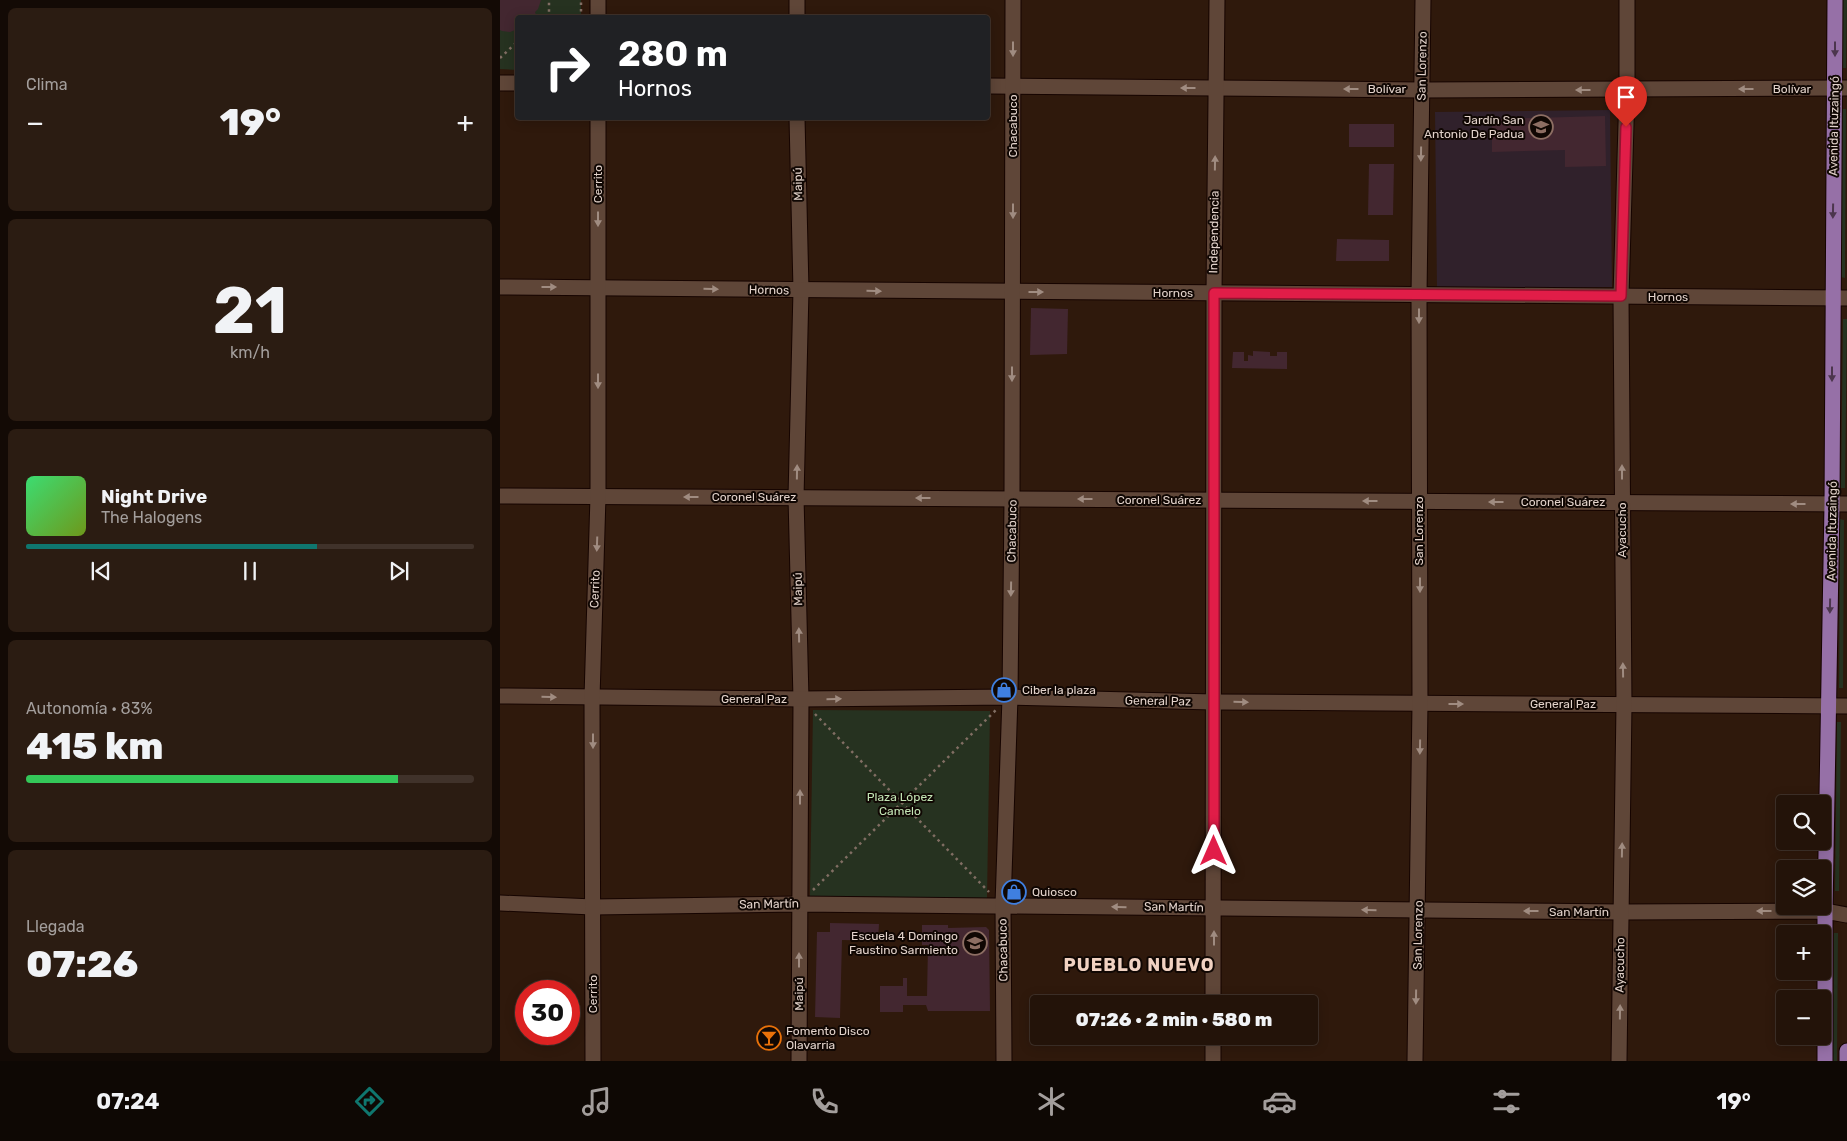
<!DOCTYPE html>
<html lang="es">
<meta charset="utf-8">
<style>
body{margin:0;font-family:Rubik,sans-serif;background:#2b1c12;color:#f1f3f6;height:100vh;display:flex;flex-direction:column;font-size:19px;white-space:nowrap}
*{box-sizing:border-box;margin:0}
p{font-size:16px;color:#a39e9c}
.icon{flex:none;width:28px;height:28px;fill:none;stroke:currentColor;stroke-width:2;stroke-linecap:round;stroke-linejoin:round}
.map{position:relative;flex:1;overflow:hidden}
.drawer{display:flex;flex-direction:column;gap:8px;padding:8px;background:#130a05;width:500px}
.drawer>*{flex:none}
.hud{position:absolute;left:15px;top:15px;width:475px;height:105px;border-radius:5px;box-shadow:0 2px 12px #0003,0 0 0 1px #40322a;background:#202124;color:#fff;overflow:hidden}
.fabs{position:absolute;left:1276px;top:795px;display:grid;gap:10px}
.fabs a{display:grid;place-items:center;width:55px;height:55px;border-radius:5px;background:#231309;box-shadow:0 2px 12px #0003,0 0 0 1px #40322a;font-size:25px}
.speed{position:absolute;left:15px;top:980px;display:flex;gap:10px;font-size:25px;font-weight:700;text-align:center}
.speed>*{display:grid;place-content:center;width:65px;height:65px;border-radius:50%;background:#231309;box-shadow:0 2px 12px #0003,0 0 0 1px #40322a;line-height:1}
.speed .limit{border:8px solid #d22;background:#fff;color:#111}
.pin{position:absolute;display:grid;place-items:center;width:42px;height:42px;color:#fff;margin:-51px -21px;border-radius:50% 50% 50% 0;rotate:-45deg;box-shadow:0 0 5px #0007}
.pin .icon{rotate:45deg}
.me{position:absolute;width:55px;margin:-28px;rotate:0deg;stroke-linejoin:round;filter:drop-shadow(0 0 4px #0008)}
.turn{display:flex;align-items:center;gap:18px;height:105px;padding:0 20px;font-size:22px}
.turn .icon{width:65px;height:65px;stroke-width:2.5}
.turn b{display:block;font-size:35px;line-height:42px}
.big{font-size:38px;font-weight:800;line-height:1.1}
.drawer .widget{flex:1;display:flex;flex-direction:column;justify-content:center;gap:8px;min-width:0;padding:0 18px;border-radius:8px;background:#2b1c12}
.drawer .dial{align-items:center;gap:0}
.dial b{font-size:65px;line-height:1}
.song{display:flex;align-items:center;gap:15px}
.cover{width:60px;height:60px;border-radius:8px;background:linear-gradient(135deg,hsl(140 70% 55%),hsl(80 70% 35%))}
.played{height:5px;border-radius:2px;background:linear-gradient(90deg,#0f766e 65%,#40322a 65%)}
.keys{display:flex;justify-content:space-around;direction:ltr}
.heat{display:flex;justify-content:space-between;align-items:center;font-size:28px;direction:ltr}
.charge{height:8px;border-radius:4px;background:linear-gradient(90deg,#34c759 83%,#40322a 0)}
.trip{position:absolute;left:530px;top:995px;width:288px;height:50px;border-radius:5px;background:#231309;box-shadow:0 2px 12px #0003,0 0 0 1px #40322a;font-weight:800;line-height:50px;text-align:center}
.tab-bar{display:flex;height:80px;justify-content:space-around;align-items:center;background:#0e0804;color:#a39e9c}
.tab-bar .icon{width:35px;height:35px}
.tab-bar .on{color:#0f766e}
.tab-bar b{font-size:22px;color:#f1f3f6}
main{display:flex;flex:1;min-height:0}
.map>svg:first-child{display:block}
.education{fill:#30212b}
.green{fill:#263220}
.building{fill:#432730}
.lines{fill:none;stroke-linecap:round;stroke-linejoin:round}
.minor-casing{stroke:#160400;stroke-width:17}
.major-casing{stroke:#160400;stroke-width:17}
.path{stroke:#816e63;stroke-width:2.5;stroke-dasharray:2.5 4;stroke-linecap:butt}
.minor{stroke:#5f4638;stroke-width:15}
.major{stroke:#9670a7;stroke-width:15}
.oneway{fill:#a08c81}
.oneway2{fill:#4c364d}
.route-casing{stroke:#92132f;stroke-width:12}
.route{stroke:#e11d48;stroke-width:9}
.labels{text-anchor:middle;stroke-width:4;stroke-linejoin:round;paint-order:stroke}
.street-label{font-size:12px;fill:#e2d2ca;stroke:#100703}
.poi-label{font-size:12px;fill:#e2d2ca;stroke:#100703;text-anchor:start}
.park-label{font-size:12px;fill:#c3e5b5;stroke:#100703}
.district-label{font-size:18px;font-weight:bold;letter-spacing:1px;fill:#f1d2c2;stroke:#100703}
</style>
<main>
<section class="drawer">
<div class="widget"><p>Clima</p>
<div class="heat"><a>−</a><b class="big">19°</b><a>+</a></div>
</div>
<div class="widget dial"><b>21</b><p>km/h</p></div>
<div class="widget">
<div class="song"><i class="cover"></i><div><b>Night Drive</b><p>The Halogens</p></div></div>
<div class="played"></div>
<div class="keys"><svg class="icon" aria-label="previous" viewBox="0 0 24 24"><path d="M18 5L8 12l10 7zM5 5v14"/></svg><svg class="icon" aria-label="pause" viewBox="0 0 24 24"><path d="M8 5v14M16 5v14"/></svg><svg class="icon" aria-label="next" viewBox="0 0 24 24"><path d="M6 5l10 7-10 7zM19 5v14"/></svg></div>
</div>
<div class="widget"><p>Autonomía · 83%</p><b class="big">415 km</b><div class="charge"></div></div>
<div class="widget"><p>Llegada</p><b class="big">07:26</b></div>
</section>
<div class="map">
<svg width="1347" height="1061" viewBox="0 0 1347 1061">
<rect width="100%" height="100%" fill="#2f190c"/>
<path class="education" d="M1110,110L1112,287L937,289L935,112Z"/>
<g class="green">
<path d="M0,0H81V17L18,18L17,70L0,69Z"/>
<path d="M1343,0H1347L1346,68H1342Z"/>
<path d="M1342,109H1346L1345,278L1341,277Z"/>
<path d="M1343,319H1347L1345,488H1341Z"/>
<path d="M1340,519L1344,520L1343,688H1339Z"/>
<path d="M313,710L490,711L487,898L310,896Z"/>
<path d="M1337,722H1341L1339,891H1335Z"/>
<path d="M1334,933H1338L1337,1061H1333Z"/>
</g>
<g class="building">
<path d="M0,0H41L38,9L35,12L37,18H18V29L10,32L2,31L0,30Z"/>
<path d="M1105,116L1106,166L1065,167V150L992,152V119Z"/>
<rect x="849" y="124" width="45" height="23"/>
<path d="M869,164H894L893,215H868Z"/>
<path d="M837,239L889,240V261H836Z"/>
<path d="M531,308L568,309L567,354L530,355Z"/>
<path d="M753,351L770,352V356H777V352H787V369L732,368L733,352H744V361H748V355L753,356Z"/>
<path d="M330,923L379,924L378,941L342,940L340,1018L315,1017L317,932H330Z"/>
<path d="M422,925H448V928L486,927L489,930L490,1011H428L426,1005H403V1012H380V986H403V978H407V996H427L428,945H422Z"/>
</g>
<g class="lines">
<g class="minor-casing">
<g id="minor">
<path d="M98,0V18"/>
<path d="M297,18V0"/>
<path d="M0,83H18"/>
<path d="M488,86L922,90L1347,88"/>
<path d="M297,118L301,290L296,497L301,699L299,1061"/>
<path d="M0,287L1347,298"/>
<path d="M0,496L1347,504"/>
<path d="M0,696L301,699L510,697L714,702L1347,706"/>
<path d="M0,903L93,907L299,904L1121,912L1325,911L1347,915"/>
<path d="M713,1004L714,293L717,0"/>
<path d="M93,1061L92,698L98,496V118"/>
<path d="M504,1061L503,905L510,697L512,499L513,0"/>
<path d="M713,1061V1036"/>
<path d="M915,1061L920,704L919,295L923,0"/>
<path d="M1119,1061L1124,705L1121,296L1127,90V0"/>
</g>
</g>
<g class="major-casing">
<g id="major">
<path d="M1325,1061V911L1332,504L1335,0"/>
<path d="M1347,1061V1051"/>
</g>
</g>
<g class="path">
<path d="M48,18L49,15V0"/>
<path d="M81,18V0"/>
<path d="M0,58L18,41"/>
<path d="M315,714L489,892"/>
<path d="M313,890L496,710"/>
</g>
<use href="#minor" class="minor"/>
<use href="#major" class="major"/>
</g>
<defs><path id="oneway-solid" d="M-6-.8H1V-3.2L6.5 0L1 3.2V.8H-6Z" transform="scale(1.25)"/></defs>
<g class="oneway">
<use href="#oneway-solid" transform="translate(513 49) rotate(90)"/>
<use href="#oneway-solid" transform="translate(688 88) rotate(-180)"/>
<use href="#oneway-solid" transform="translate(851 89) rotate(-180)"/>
<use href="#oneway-solid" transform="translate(1246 89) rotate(180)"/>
<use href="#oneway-solid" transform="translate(1083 90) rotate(-180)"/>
<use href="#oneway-solid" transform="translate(921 154) rotate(91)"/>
<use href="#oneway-solid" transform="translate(715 163) rotate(-89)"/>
<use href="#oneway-solid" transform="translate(513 211) rotate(90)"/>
<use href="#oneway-solid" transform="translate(98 219) rotate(90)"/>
<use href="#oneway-solid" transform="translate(49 287)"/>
<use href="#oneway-solid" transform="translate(211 289) rotate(1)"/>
<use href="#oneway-solid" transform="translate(374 291) rotate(1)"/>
<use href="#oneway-solid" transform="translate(536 292)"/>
<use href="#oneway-solid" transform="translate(919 316) rotate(90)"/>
<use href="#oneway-solid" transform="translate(512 374) rotate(90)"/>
<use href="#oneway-solid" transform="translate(98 381) rotate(90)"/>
<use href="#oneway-solid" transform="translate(297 472) rotate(-89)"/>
<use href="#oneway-solid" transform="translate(1122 472) rotate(-90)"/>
<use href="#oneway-solid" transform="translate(191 497) rotate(-180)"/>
<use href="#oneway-solid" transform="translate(423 498) rotate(-180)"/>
<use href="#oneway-solid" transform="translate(585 499) rotate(-180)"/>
<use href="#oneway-solid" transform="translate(870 501) rotate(-180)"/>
<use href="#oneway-solid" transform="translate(996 502) rotate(-180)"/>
<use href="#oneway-solid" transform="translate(1298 504) rotate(-180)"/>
<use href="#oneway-solid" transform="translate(97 544) rotate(92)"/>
<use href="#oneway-solid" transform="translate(920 585) rotate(90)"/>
<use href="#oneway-solid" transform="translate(511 589) rotate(91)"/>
<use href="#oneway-solid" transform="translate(299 635) rotate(-91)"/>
<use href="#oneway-solid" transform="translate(1123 670) rotate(-91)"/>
<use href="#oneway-solid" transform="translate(49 697) rotate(1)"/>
<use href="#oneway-solid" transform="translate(334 699) rotate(-1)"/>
<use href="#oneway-solid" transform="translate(741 702) rotate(1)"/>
<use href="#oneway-solid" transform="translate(956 704)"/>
<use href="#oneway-solid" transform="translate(93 741) rotate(90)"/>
<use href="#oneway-solid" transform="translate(920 747) rotate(91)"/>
<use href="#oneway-solid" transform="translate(300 797) rotate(-90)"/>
<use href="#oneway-solid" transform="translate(1122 850) rotate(-89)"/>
<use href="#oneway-solid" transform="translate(619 907) rotate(-179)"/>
<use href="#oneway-solid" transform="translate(869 910) rotate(-179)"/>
<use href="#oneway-solid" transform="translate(1031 911) rotate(-180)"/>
<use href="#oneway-solid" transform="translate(1264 911) rotate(180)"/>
<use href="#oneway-solid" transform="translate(714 938) rotate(-90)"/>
<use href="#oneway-solid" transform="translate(299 960) rotate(-90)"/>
<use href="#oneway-solid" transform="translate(916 997) rotate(91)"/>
<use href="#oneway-solid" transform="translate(1120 1012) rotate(-89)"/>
</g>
<g class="oneway2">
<use href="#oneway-solid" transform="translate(1335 49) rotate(90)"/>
<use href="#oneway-solid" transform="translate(1333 211) rotate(91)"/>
<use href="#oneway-solid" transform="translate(1332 374) rotate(90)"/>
<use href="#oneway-solid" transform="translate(1330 606) rotate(91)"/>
</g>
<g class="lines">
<g class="route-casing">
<path id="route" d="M714,851V293L1121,296L1126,127"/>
</g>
<use href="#route" class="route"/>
</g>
<defs>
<g id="school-ring" transform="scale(1.25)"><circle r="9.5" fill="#100703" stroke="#8d6e63" stroke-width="1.5"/><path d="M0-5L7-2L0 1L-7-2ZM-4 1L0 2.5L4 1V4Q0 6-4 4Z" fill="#8d6e63"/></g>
<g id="shop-ring" transform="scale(1.25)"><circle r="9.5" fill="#100703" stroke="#3f7fe0" stroke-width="1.5"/><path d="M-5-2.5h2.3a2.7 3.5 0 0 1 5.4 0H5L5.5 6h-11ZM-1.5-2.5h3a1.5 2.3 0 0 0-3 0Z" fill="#3f7fe0"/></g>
<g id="bar-ring" transform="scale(1.25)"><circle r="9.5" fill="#100703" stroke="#e8710a" stroke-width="1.5"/><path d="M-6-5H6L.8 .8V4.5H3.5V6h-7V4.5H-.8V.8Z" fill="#e8710a"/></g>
</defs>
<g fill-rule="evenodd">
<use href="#school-ring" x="1041" y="127"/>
<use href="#shop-ring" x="504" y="690"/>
<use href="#shop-ring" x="514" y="892"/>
<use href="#school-ring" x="475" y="943"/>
<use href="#bar-ring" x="269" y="1038"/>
</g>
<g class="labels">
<g class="street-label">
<text transform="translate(922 66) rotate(-89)" y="4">San Lorenzo</text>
<text x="887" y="93">Bolívar</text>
<text x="1292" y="93">Bolívar</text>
<text transform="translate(513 126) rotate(-90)" y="4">Chacabuco</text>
<text transform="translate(1334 126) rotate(-89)" y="4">Avenida Ituzaingó</text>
<text transform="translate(98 184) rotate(-90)" y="4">Cerrito</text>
<text transform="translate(298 184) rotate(-91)" y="4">Maipú</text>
<text transform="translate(714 232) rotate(-89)" y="4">Independencia</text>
<text transform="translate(269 290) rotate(1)" y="4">Hornos</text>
<text x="673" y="297">Hornos</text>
<text x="1168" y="301">Hornos</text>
<text x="254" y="501">Coronel Suárez</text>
<text x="659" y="504">Coronel Suárez</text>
<text x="1063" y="506">Coronel Suárez</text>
<text transform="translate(1122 530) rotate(-90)" y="4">Ayacucho</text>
<text transform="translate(512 531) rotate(-89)" y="4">Chacabuco</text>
<text transform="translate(919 531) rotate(-90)" y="4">San Lorenzo</text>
<text transform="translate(1332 531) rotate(-89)" y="4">Avenida Ituzaingó</text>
<text transform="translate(95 589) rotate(-88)" y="4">Cerrito</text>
<text transform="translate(298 589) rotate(-91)" y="4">Maipú</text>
<text x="254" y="703">General Paz</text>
<text transform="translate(658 701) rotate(1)" y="4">General Paz</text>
<text x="1063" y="708">General Paz</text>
<text transform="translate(269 904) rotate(-1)" y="4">San Martín</text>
<text transform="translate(674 907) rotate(1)" y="4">San Martín</text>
<text x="1079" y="916">San Martín</text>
<text transform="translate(918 935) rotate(-89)" y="4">San Lorenzo</text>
<text transform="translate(503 950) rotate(-91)" y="4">Chacabuco</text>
<text transform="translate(1120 965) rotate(-89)" y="4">Ayacucho</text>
<text transform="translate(93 994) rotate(-90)" y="4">Cerrito</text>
<text transform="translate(299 994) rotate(-90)" y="4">Maipú</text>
</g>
<g class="poi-label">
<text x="1024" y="124" text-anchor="end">Jardín San<tspan x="1024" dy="14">Antonio De Padua</tspan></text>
<text x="522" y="694">Ciber la plaza</text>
<text x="532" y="896">Quiosco</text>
<text x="458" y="940" text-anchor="end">Escuela 4 Domingo<tspan x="458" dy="14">Faustino Sarmiento</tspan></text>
<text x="286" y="1035">Fomento Disco<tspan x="286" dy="14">Olavarria</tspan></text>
</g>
<g class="park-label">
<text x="400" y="801">Plaza López<tspan x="400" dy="14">Camelo</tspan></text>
</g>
<g class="district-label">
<text x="639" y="971">PUEBLO NUEVO</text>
</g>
</g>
</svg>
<div class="fabs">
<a><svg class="icon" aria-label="search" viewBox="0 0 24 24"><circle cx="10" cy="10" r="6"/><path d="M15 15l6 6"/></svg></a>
<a><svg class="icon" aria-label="layers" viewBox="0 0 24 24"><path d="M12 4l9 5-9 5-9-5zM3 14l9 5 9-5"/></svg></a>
<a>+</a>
<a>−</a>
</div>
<div class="speed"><div class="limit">30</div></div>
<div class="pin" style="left:1126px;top:127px;background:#d93025"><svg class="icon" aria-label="arrive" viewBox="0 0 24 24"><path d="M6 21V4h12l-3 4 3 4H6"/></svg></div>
<svg class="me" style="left:714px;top:851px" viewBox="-20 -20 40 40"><path d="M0-17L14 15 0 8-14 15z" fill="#e11d48" stroke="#fff" stroke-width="4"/></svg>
<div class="trip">07:26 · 2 min · 580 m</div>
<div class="hud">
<div class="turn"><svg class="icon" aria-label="right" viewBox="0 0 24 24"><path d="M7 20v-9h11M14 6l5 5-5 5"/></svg><div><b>280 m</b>Hornos</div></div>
</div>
</div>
</main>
<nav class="tab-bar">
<b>07:24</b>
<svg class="icon on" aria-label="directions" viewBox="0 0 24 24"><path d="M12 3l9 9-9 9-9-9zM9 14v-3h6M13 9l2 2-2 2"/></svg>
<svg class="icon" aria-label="music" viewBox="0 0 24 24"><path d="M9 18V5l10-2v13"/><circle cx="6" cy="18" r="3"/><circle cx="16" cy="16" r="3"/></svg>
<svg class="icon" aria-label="phone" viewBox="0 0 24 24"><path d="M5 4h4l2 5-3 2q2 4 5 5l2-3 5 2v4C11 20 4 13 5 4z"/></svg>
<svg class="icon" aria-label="climate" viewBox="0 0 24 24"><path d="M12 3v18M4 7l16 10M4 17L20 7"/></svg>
<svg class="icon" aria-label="car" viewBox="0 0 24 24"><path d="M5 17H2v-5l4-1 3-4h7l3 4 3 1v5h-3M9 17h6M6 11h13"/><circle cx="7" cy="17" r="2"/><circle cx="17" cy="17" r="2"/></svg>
<svg class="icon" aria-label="filters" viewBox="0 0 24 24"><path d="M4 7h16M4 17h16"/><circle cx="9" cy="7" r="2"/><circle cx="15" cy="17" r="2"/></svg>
<b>19°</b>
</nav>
